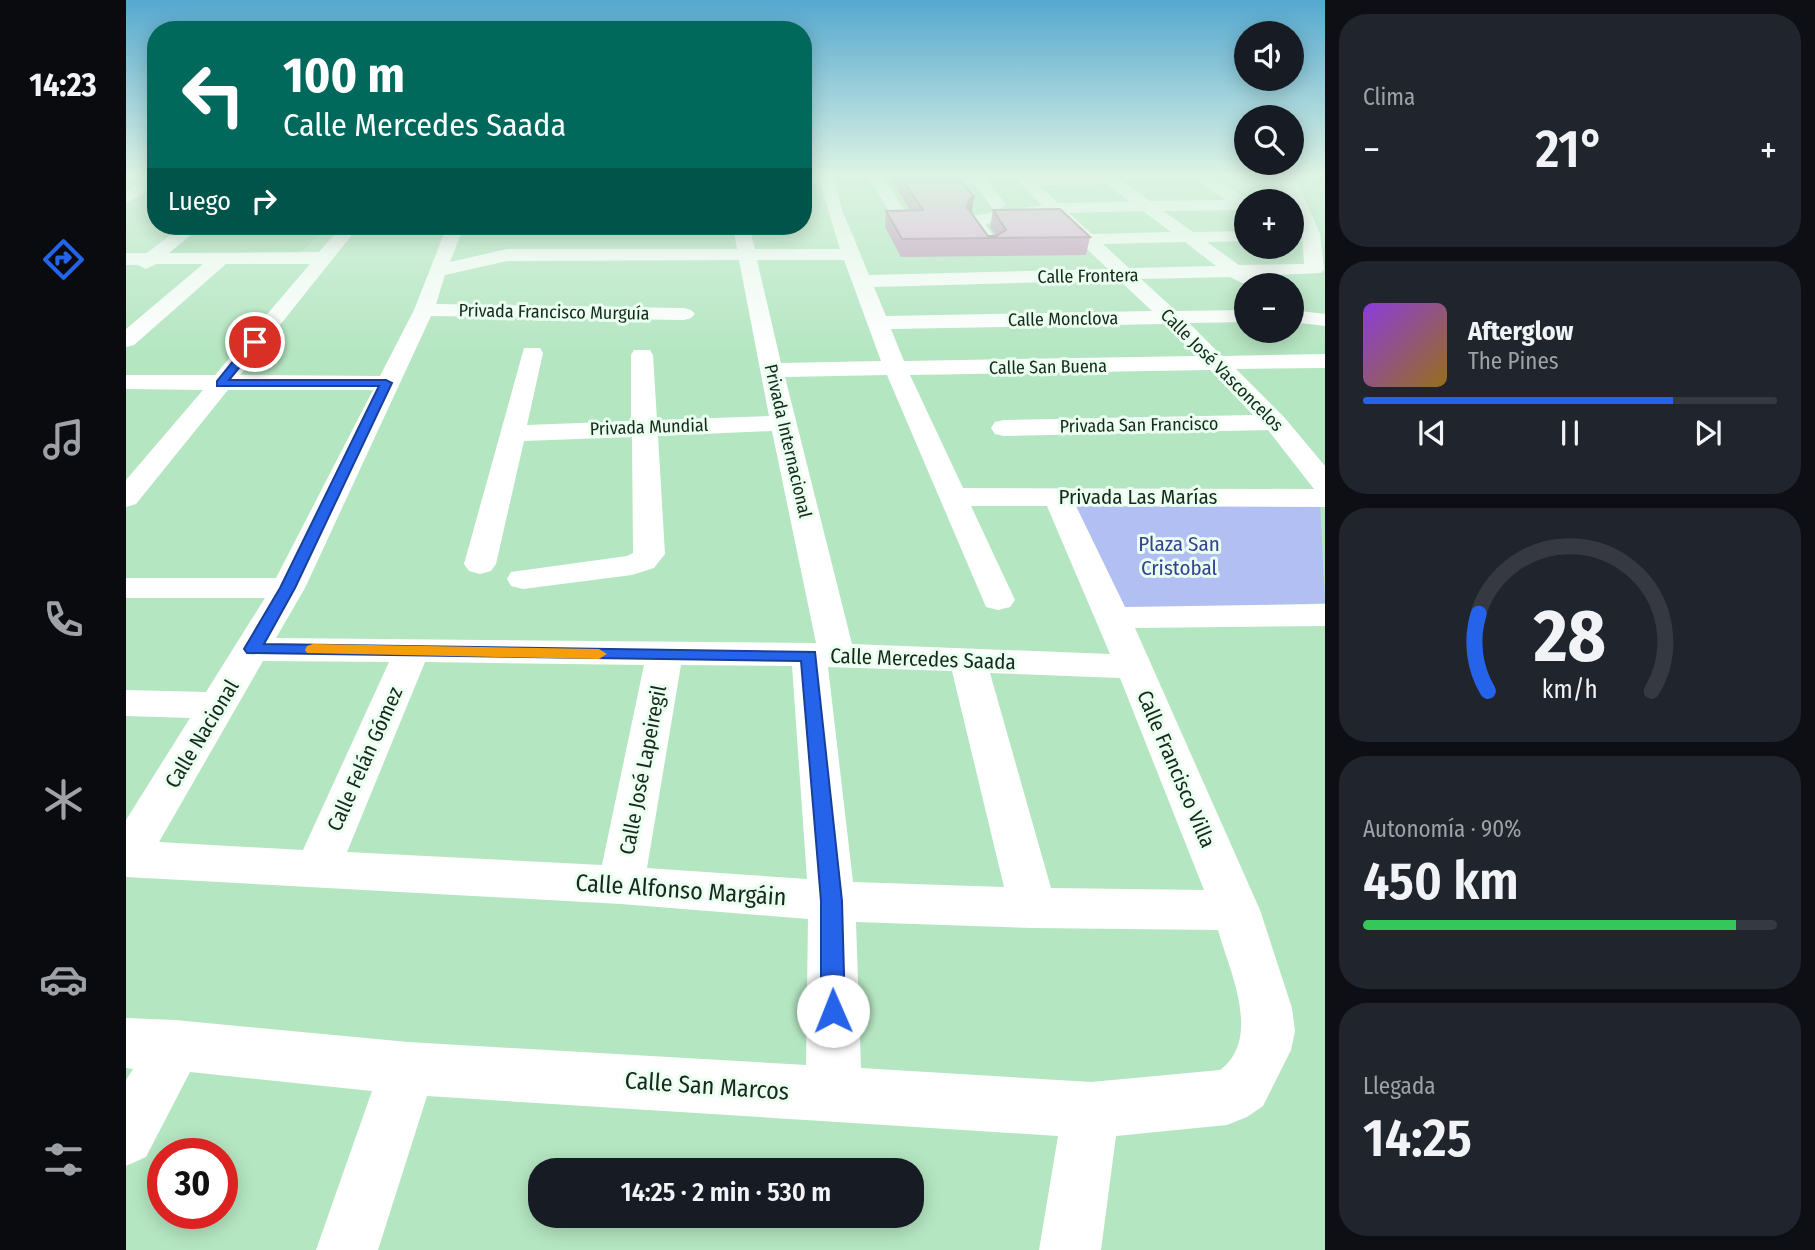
<!DOCTYPE html>
<html lang="es">
<meta charset="utf-8">
<style>
body{margin:0;font-family:"Fira Sans Condensed",sans-serif;background:#20242c;color:#f1f3f6;height:100vh;display:flex;flex-direction:column;font-size:26px;white-space:nowrap}
*{box-sizing:border-box;margin:0}
p{font-size:23px;color:#9ea1a6}
.icon{flex:none;width:38px;height:38px;fill:none;stroke:currentColor;stroke-width:2;stroke-linecap:round;stroke-linejoin:round}
.map{position:relative;flex:1;overflow:hidden}
.panel{display:flex;flex-direction:column;gap:14px;padding:14px;background:#0d0f14;width:490px}
.panel>*{flex:none}
.banner{position:absolute;left:21px;top:21px;width:665px;height:214px;border-radius:28px;box-shadow:0 4px 18px #0003;background:#00695c;color:#fff;overflow:hidden}
.fabs{position:absolute;left:1108px;top:21px;display:grid;gap:14px}
.fabs a{display:grid;place-items:center;width:70px;height:70px;border-radius:50%;background:#171b24;box-shadow:0 4px 18px #0003;font-size:35px}
.speed{position:absolute;left:21px;top:1138px;display:flex;gap:14px;font-size:35px;font-weight:700;text-align:center}
.speed>*{display:grid;place-content:center;width:91px;height:91px;border-radius:50%;background:#171b24;box-shadow:0 4px 18px #0003;line-height:1}
.speed .limit{border:10px solid #d22;background:#fff;color:#111}
.pin{position:absolute;display:grid;place-items:center;width:60px;height:60px;color:#fff;margin:-30px;border:4px solid #fff;border-radius:50%;box-shadow:0 2px 7px #0007}
.me{position:absolute;width:77px;margin:-38px;rotate:359deg;stroke-linejoin:round;filter:drop-shadow(0 0 5px #0008)}
.turn{display:flex;align-items:center;gap:24px;height:147px;padding:0 21px;font-size:32px}
.turn .icon{width:91px;height:91px;stroke-width:2.5}
.turn b{display:block;font-size:49px;line-height:60px}
.then{display:flex;align-items:center;height:66px;padding:0 21px;background:#0003;gap:14px;font-size:26px}
.big{font-size:52px;font-weight:600;line-height:1.1}
.panel .widget{flex:1;display:flex;flex-direction:column;justify-content:center;gap:10px;min-width:0;padding:0 24px;border-radius:28px;background:#20242c}
.panel .dial{align-items:center;gap:0}
.dial svg{height:182px;overflow:visible;fill:none;stroke:#363941;stroke-width:7;stroke-linecap:round;text-anchor:middle}
.dial text{fill:#f1f3f6;stroke:none}
.song{display:flex;align-items:center;gap:21px}
.cover{width:84px;height:84px;border-radius:10px;background:linear-gradient(135deg,hsl(270 70% 55%),hsl(40 70% 35%))}
.played{height:7px;border-radius:4px;background:linear-gradient(90deg,#2563eb 75%,#363941 75%)}
.keys{display:flex;justify-content:space-around;direction:ltr}
.heat{display:flex;justify-content:space-between;align-items:center;font-size:38px;direction:ltr}
.charge{height:10px;border-radius:5px;background:linear-gradient(90deg,#34c759 90%,#363941 0)}
.trip{position:absolute;left:402px;top:1158px;width:396px;height:70px;border-radius:28px;background:#171b24;box-shadow:0 4px 18px #0003;font-weight:600;line-height:70px;text-align:center}
main{display:flex;flex:1;min-height:0}
.dock{display:flex;flex-direction:column;width:126px;justify-content:space-around;align-items:center;background:#090b0e;color:#9ea1a6}
.dock .icon{width:49px;height:49px}
.dock .active{color:#2563eb}
.dock b{font-size:32px;color:#f1f3f6}
.map>svg:first-child{display:block}
.built{fill:#a4dcb3}
.green{fill:#b1bff2}
.lines{fill:none;stroke-linecap:round;stroke-linejoin:round}
.minor{fill:#fff;fill-rule:evenodd}
.wall{fill:#c890be}
.shaded-wall{fill:#a2759b}
.building{fill:#e8a7dd;stroke:#a2759b;stroke-width:2}
.route{fill:#2563eb;stroke:#184099;stroke-width:2}
.slow{fill:#f59e0b}
.labels{text-anchor:middle;stroke-width:6;stroke-linejoin:round;paint-order:stroke}
.far-street-label{font-size:18px;fill:#16291c;stroke:#ebfff0}
.street-label{font-size:21px;fill:#16291c;stroke:#ebfff0}
.park-label{font-size:21px;fill:#364293;stroke:#ebfff0}
.near-street-label{font-size:24px;fill:#16291c;stroke:#ebfff0}
</style>
<main>
<nav class="dock">
<b>14:23</b>
<svg class="icon active" aria-label="directions" viewBox="0 0 24 24"><path d="M12 3l9 9-9 9-9-9zM9 14v-3h6M13 9l2 2-2 2"/></svg>
<svg class="icon" aria-label="music" viewBox="0 0 24 24"><path d="M9 18V5l10-2v13"/><circle cx="6" cy="18" r="3"/><circle cx="16" cy="16" r="3"/></svg>
<svg class="icon" aria-label="phone" viewBox="0 0 24 24"><path d="M5 4h4l2 5-3 2q2 4 5 5l2-3 5 2v4C11 20 4 13 5 4z"/></svg>
<svg class="icon" aria-label="climate" viewBox="0 0 24 24"><path d="M12 3v18M4 7l16 10M4 17L20 7"/></svg>
<svg class="icon" aria-label="car" viewBox="0 0 24 24"><path d="M5 17H2v-5l4-1 3-4h7l3 4 3 1v5h-3M9 17h6M6 11h13"/><circle cx="7" cy="17" r="2"/><circle cx="17" cy="17" r="2"/></svg>
<svg class="icon" aria-label="filters" viewBox="0 0 24 24"><path d="M4 7h16M4 17h16"/><circle cx="9" cy="7" r="2"/><circle cx="15" cy="17" r="2"/></svg>
</nav>
<div class="map">
<svg width="1199" height="1250" viewBox="0 0 1199 1250">
<rect width="100%" height="100%" fill="#b5e6c2"/>
<path class="built" d="M80,226H203L172,255L42,253Z"/>
<path class="green" d="M1194,502L1199,603L972,612L930,504Z"/>
<g class="lines">
<g class="minor">
<path d="M30,176V187L0,203V191Z"/>
<path d="M692,176H707L717,212L743,275L982,269L924,214L859,224L875,247L866,252L860,251L841,222L844,216L916,205L887,176H990L1024,201L1100,200L1066,176H1084L1125,201H1120V210L1037,211L1067,232L1120,231V241L1081,242L1113,265L1178,264L1176,234L1154,176H1169L1194,234L1198,269L1195,273L1127,276L1125,282L1118,284L1104,277L1015,279L1050,311L1120,310V322L1063,323L1096,356L1199,354V368L1110,369L1158,417L1199,466V507L950,506L999,607L1199,604V626L1009,628L1134,910L1166,1008L1169,1031L1165,1050L1137,1106L1121,1117L1101,1125L990,1136L975,1250H913L932,1136L301,1096L252,1250H190L246,1091L64,1072L20,1157L0,1166V1080L7,1069L0,1068V1018L49,1020L282,1042L680,1065L682,919L495,904L0,877V820L64,718L0,716V690L80,692L139,598H0V578H150L247,390H102L10,504L0,507V480L77,390L0,389V375H89L184,264H100L8,345L0,347V329L77,264H30L20,269L12,265H0V253H21L56,226H75L43,253L193,252L216,226H233L114,375L254,376L288,310L321,226H338L324,262L381,249H611L607,226H623L629,249H714ZM981,184L1004,202L932,203L913,185ZM1017,211L1045,232L966,234L943,213ZM1059,242L1090,266L1003,268L977,244ZM613,260L643,416L531,420L527,355L524,350H508L505,355V421L401,425L417,353L414,348H398L338,564L343,571L354,574L365,571L370,564L398,441L506,437L507,553L501,556L385,572L381,579L385,586L397,589L506,575L528,568L539,554L532,436L646,431L690,643L150,638L179,588L305,316L558,320L565,318L569,314L565,310L558,308L310,304L319,275L381,261ZM631,260H718L755,361L655,363ZM993,280L1026,311L760,316L748,287ZM1039,324L1070,356L778,361L765,329ZM1084,370L1127,415L878,420L869,422L865,428L869,434L878,436L1142,430L1188,489L837,488L784,375ZM761,375L860,607L872,610L884,607L889,600L845,506H921L984,654L726,644L659,377ZM137,661L263,662L177,850L33,842ZM299,662L518,665L476,865L221,852ZM555,665L666,666L681,879L521,868ZM702,667L826,671L878,887L727,882ZM864,673L994,678L1078,890L925,888ZM730,922L907,928L1092,930C1103,970 1137,1038 1094,1070L965,1082L735,1068Z"/>
<path d="M741,176H756L785,220L783,224H771Z"/>
<path d="M834,176L860,179L880,205L872,210L866,208L850,185Z"/>
<path d="M1166,310L1199,314V326L1166,322Z"/>
</g>
</g>
<path class="wall" d="M764,176H831L846,213L862,236H870L864,227L867,210L964,237L960,255L775,257L759,227L760,211L784,210L764,178Z"/>
<path class="shaded-wall" d="M848,197L846,213L841,207L844,198Z"/>
<path class="building" d="M774,176H831L848,197L844,198L841,207L862,236H870L880,230L867,210L934,209L964,237L776,239L760,211L797,210Z"/>
<linearGradient id="sky" x2="0" y2="1"><stop stop-color="#55a8cf"/><stop offset="0.5" stop-color="#def4e4"/><stop offset="1" stop-color="#def4e4" stop-opacity="0"/></linearGradient>
<rect width="1199" height="351" fill="url(#sky)"/>
<path class="route" d="M125,339L134,342L103,380H260L266,383L169,588L138,644L689,652L716,901L719,1011L716,1019L707,1022L699,1019L695,1011V901L675,661L121,653L118,649L154,588L253,386H91V381Z"/>
<path class="slow" d="M187,644L473,649L481,654L473,659L181,653L179,650L181,646Z"/>
<g class="labels">
<g class="far-street-label">
<text transform="translate(962 276) rotate(-1)" y="6">Calle Frontera</text>
<text transform="translate(428 312) rotate(1)" y="6">Privada Francisco Murguía</text>
<text transform="translate(937 319) rotate(-1)" y="6">Calle Monclova</text>
<text transform="translate(922 367) rotate(-1)" y="6">Calle San Buena</text>
<text transform="translate(1096 370) rotate(45)" y="6">Calle José Vasconcelos</text>
<text transform="translate(1013 425) rotate(-1)" y="6">Privada San Francisco</text>
<text transform="translate(523 427) rotate(-2)" y="6">Privada Mundial</text>
<text transform="translate(662 441) rotate(77)" y="6">Privada Internacional</text>
</g>
<g class="street-label">
<text x="1012" y="504">Privada Las Marías</text>
<text transform="translate(797 659) rotate(2)" y="7">Calle Mercedes Saada</text>
<text transform="translate(76 734) rotate(-59)" y="7">Calle Nacional</text>
<text transform="translate(239 759) rotate(-66)" y="7">Calle Felán Gómez</text>
<text transform="translate(1050 769) rotate(67)" y="7">Calle Francisco Villa</text>
<text transform="translate(517 770) rotate(-79)" y="7">Calle José Lapeiregil</text>
</g>
<g class="park-label">
<text x="1053" y="551">Plaza San<tspan x="1053" dy="24">Cristobal</tspan></text>
</g>
<g class="near-street-label">
<text transform="translate(555 890) rotate(4)" y="8">Calle Alfonso Margáin</text>
<text transform="translate(581 1086) rotate(4)" y="8">Calle San Marcos</text>
</g>
</g>
</svg>
<div class="fabs">
<a><svg class="icon" aria-label="sound" viewBox="0 0 24 24"><path d="M4 9h4l5-4v14l-5-4H4zM17 9q2 3 0 6"/></svg></a>
<a><svg class="icon" aria-label="search" viewBox="0 0 24 24"><circle cx="10" cy="10" r="6"/><path d="M15 15l6 6"/></svg></a>
<a>+</a>
<a>−</a>
</div>
<div class="speed"><div class="limit">30</div></div>
<div class="pin" style="left:129px;top:342px;background:#d93025"><svg class="icon" aria-label="arrive" viewBox="0 0 24 24"><path d="M6 21V4h12l-3 4 3 4H6"/></svg></div>
<svg class="me" style="left:707px;top:1011px" viewBox="-20 -20 40 40"><circle r="19" fill="#fff"/><path d="M0-13L10 11 0 6-10 11z" fill="#2563eb"/></svg>
<div class="trip">14:25 · 2 min · 530 m</div>
<div class="banner">
<div class="turn"><svg class="icon" aria-label="left" viewBox="0 0 24 24"><path d="M17 20v-9H6M10 6l-5 5 5 5"/></svg><div><b>100 m</b>Calle Mercedes Saada</div></div>
<div class="then">Luego<svg class="icon" aria-label="right" viewBox="0 0 24 24"><path d="M7 20v-9h11M14 6l5 5-5 5"/></svg></div>
</div>
</div>
<section class="panel">
<div class="widget"><p>Clima</p>
<div class="heat"><a>−</a><b class="big">21°</b><a>+</a></div>
</div>
<div class="widget">
<div class="song"><i class="cover"></i><div><b>Afterglow</b><p>The Pines</p></div></div>
<div class="played"></div>
<div class="keys"><svg class="icon" aria-label="previous" viewBox="0 0 24 24"><path d="M18 5L8 12l10 7zM5 5v14"/></svg><svg class="icon" aria-label="pause" viewBox="0 0 24 24"><path d="M8 5v14M16 5v14"/></svg><svg class="icon" aria-label="next" viewBox="0 0 24 24"><path d="M6 5l10 7-10 7zM19 5v14"/></svg></div>
</div>
<div class="widget dial"><svg viewBox="0 0 100 80">
<path d="M14 69A42 42 0 1 1 86 69"/>
<path d="M14 69A42 42 0 0 1 10 35" stroke="#2563eb"/>
<text x="50" y="56" font-size="32" font-weight="700">28</text>
<text x="50" y="72" font-size="11">km/h</text>
</svg></div>
<div class="widget"><p>Autonomía · 90%</p><b class="big">450 km</b><div class="charge"></div></div>
<div class="widget"><p>Llegada</p><b class="big">14:25</b></div>
</section>
</main>
